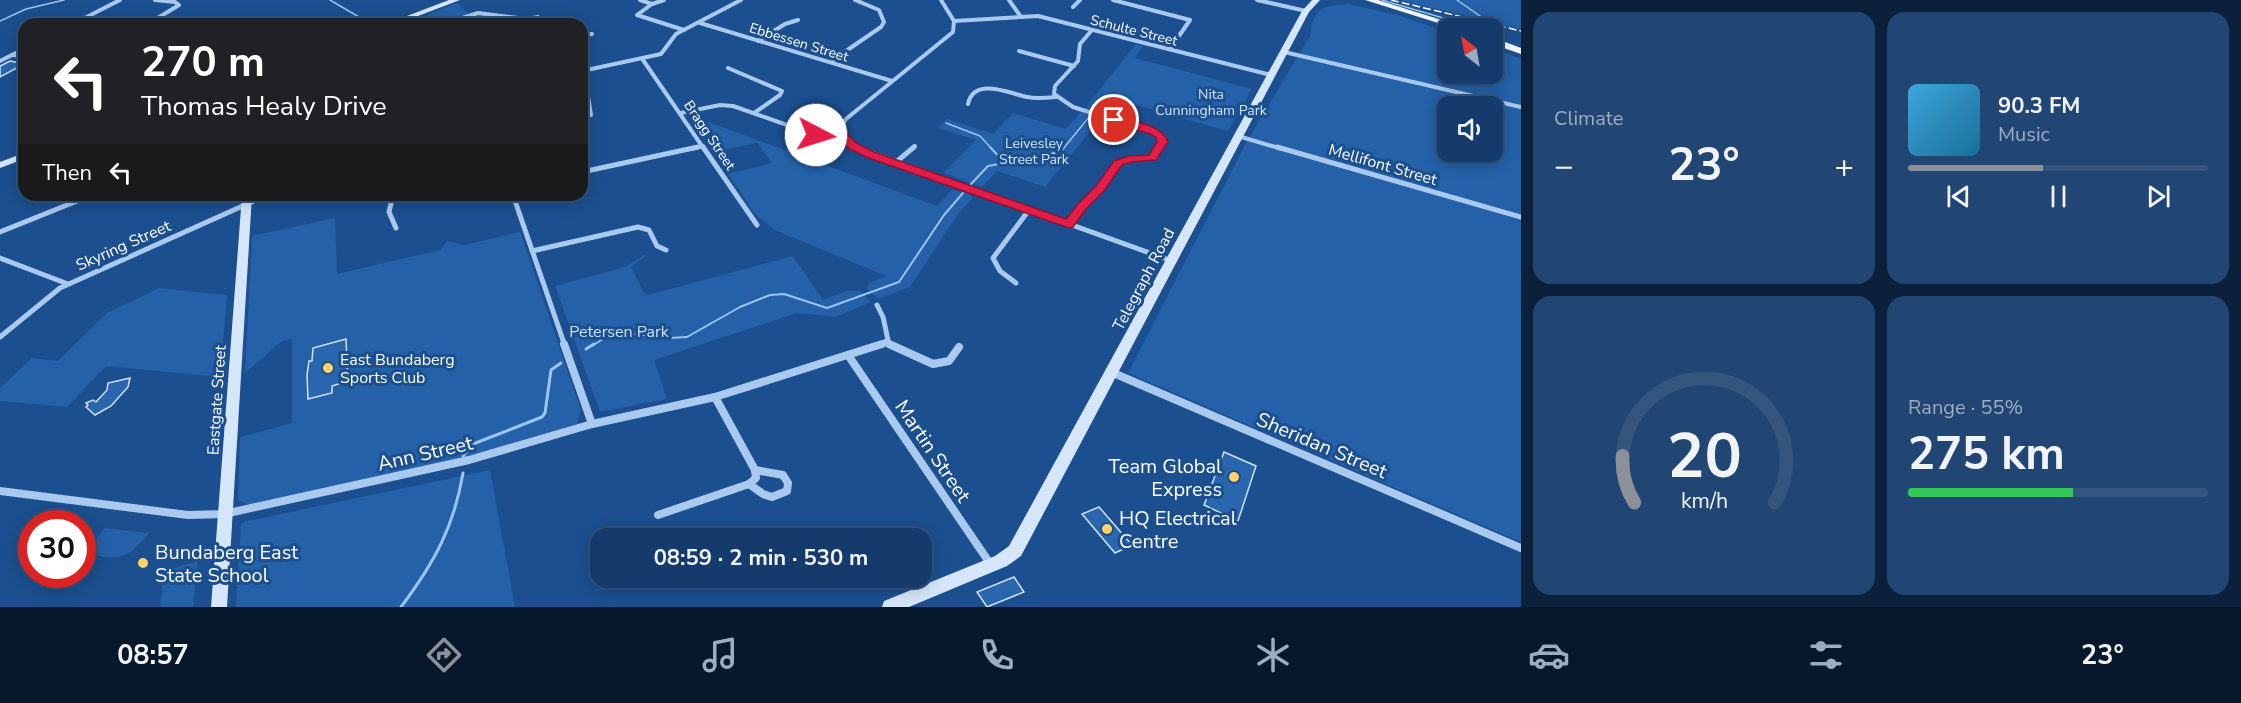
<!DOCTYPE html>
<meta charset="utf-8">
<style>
body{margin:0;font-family:"Nunito Sans",sans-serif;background:#214673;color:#f1f3f6;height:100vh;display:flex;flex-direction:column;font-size:22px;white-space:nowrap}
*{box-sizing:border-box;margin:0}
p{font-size:20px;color:#9dadc1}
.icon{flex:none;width:33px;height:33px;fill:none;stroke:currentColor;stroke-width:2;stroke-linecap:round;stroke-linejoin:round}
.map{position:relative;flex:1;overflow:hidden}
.panel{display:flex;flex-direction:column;gap:12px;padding:12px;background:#0b203b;width:720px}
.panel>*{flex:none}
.hud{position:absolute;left:18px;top:18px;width:570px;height:183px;border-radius:18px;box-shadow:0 3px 15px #0003,0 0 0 2px #33557e;background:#202124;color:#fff;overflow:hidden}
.needle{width:39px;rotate:329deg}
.fabs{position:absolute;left:1437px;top:18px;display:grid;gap:12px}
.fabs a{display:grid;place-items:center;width:66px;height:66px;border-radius:12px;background:#143b6b;box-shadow:0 3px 15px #0003,0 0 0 2px #33557e;font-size:30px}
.speed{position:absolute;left:18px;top:510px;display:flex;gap:12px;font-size:30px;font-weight:700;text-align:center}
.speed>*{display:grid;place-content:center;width:78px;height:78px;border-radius:50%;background:#143b6b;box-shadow:0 3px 15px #0003,0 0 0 2px #33557e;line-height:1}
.speed .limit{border:9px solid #d22;background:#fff;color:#111}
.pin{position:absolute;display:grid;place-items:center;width:51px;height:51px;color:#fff;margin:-26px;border:3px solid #fff;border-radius:50%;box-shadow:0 2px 6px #0007}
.me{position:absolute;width:66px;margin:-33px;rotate:95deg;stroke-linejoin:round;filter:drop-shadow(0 0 4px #0008)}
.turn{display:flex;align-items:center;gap:21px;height:126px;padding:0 24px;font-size:27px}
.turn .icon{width:78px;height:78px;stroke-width:2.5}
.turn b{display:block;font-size:42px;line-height:51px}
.then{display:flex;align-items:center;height:57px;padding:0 24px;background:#0003;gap:12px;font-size:22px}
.big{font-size:45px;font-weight:700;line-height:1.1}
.panel .card{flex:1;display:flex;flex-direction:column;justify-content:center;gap:9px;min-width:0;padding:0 21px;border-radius:18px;background:#214673}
.panel .dial{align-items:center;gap:0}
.dial svg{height:156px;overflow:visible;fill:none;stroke:#33557e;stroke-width:7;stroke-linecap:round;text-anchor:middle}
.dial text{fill:#f1f3f6;stroke:none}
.song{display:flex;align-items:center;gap:18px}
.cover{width:72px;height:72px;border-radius:9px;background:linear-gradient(135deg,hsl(200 70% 55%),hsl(200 70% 35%))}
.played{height:6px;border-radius:3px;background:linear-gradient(90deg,#8c9099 45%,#33557e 45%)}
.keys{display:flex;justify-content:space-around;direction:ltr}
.heat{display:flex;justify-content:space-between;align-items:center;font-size:33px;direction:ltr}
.charge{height:9px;border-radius:4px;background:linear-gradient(90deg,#34c759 55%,#33557e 0)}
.panel .tiles{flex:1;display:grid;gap:12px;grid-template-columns:repeat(2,1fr)}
.trip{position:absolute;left:590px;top:528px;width:342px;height:60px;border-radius:18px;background:#143b6b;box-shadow:0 3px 15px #0003,0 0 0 2px #33557e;font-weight:700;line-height:60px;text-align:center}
.tab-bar{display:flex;height:96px;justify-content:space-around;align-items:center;background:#08182b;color:#9dadc1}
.tab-bar .icon{width:42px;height:42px}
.tab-bar .on{color:#8c9099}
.tab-bar b{font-size:27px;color:#f1f3f6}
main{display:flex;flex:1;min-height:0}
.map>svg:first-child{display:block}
.green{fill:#2461a8;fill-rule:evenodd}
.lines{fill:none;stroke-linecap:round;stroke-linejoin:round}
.stream-far2{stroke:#9cc4f0;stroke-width:1.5}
.stream-far1{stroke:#9cc4f0;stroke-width:2}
.stream{stroke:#9cc4f0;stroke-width:3}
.building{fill:#2a66ad;stroke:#cfe3fa;stroke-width:1.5}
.street-far2{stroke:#a9c9ee;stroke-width:4}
.street-far1{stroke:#a9c9ee;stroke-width:5}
.street{stroke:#a9c9ee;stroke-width:8}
.secondary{fill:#d6e6fa;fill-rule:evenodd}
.primary{fill:#f0f6ff;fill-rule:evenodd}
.rail{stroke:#fff;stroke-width:1.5;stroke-dasharray:8 3;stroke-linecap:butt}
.route{fill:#e11d48;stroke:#92132f;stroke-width:1.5}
.poi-dot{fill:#ffd166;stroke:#1b4f8f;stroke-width:2}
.labels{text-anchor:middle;stroke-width:6;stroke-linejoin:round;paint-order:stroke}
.far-street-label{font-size:14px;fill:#fff;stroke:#1b4f8f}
.far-park-label{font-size:14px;fill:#cfe3fa;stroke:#1b4f8f}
.street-label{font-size:16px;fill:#fff;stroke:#1b4f8f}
.park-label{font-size:16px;fill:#cfe3fa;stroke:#1b4f8f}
.poi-label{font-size:16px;fill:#fff;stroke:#1b4f8f;text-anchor:start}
.near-street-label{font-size:20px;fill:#fff;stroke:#1b4f8f}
.near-poi-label{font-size:20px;fill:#fff;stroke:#1b4f8f;text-anchor:start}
</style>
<main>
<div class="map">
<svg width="1521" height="607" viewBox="0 0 1521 607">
<rect width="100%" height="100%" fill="#1b4f8f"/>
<g class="green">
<path d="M1399,0H1521V29Z"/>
<path d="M457,3L469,14C450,19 435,29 417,19Z"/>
<path d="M1348,4L1397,15L1447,32L1448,74H1492L1493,48L1521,59V542L1128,373L1247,141L1310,36C1314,8 1321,6 1348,4ZM1448,106H1492V152H1448Z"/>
<path d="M1136,44L1143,46L1135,58L1252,89L1228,131L1115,99L1103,114L1084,109Z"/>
<path d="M1081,112L1101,118L1045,187L997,171L982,187L943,173L976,140L938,128L947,119L993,134L1013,113L1066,129Z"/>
<path d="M695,117L937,206L952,190L969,194L973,198L958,214L910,287L878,299L867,289L869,283L886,276L775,230L755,214L728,174L772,163L757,143L713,152L689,118Z"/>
<path d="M335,218L337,274L440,250L447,241L464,245L520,232L581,410L577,424L478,455L254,504H247L238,500L240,437L292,423V339L282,341L245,373L252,236Z"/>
<path d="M644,255L646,256L631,267L644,293L648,295L793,256L823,300L846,291H860L871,302L836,317L797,313L654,360L667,399L600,412L555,286L625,267Z"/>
<path d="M159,288L227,295L220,377L106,366L67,407L0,401V388L32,358L58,361L107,313Z"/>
<path d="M490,470L515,607H236L241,524L243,522Z"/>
<path d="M105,528L149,533C127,560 119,561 85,553Z"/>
<path d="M198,561L193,607H160L164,571Z"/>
</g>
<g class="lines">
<g class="stream-far2">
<path d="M330,0L371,24"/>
<path d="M1382,0L1443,18"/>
<path d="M1457,0L1490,23"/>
<path d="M0,21L26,9L64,0"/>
<path d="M1492,25L1498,32L1492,35"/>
<path d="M1096,109L1106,96"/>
<path d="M946,123L980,136L992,149"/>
<path d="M1063,149L1089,117"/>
</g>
<g class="stream-far1">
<path d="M990,147L1004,162"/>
<path d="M971,184L988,166L1060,152L1064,147"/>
<path d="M592,346L606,337L627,333L669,338L687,337L740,307L770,295L784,294L827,308L899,282L944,215L963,193"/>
</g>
<g class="stream">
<path d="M586,349L594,344"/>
<path d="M463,456L473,444L542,417L545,413L551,370L561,363"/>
<path d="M401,607C434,563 454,527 463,473"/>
</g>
</g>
<g class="building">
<path d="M10,61L24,64L0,77V66Z"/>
<path d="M346,339L348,381L332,386V393L308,399L307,375L309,361H312L313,348Z"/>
<path d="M130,378L128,387L111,406L95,415L86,407L88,405L86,403L93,400L96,402L107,390L108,383Z"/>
<path d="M1224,452L1256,466L1238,521L1204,505Z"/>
<path d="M1099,507L1132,545L1115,553L1082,514Z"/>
<path d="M1014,577L1024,592L987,607L977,592Z"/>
</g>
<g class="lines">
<g class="street-far2">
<path d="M640,0L652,4"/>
<path d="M664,0L652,4L637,15L684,30"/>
<path d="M1009,0L1021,17"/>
<path d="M1113,0L1190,20L1170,49"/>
<path d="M1257,0L1306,11"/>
<path d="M1073,7L1080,0"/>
<path d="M407,18L420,24"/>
<path d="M954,21L1038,16L1271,75"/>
<path d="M700,23L892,81"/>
<path d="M73,24L120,0"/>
<path d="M148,24L179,5L175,2L155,0"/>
<path d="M444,24L478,13L527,19L538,17"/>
<path d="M1092,30L1080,44L1078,61L1055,86L1054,94L1073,107L1161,135L1163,139L1157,149"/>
<path d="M582,35L592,34"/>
<path d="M758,41L785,24L798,20"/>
<path d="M1019,51L1074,66"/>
<path d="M1284,52L1521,107"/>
<path d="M12,55L24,56"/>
<path d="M643,60L704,149"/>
<path d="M0,61L24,49"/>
<path d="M830,62L881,27L884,22L879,10L855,0"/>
<path d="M728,68L782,91L780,95L754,113"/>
<path d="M582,71L661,54L676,34L741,0"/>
<path d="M584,71L591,115"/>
<path d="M968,104C974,76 1011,94 1027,97C1037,99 1046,98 1056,97"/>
<path d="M681,113L720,105L733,106L818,136L843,135"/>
<path d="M1238,136L1282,149"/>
<path d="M691,149L703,146"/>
<path d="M858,149L847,141L842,126L846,119L953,32L954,21L941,0"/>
<path d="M912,149L915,146"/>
</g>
<g class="street-far1">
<path d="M703,147L757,225"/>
<path d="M855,147L1172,261"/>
<path d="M1277,147L1521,217"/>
<path d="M895,163L914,147"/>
<path d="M582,172L698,147"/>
<path d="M393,195L389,212L396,228"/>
<path d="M513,195L565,346"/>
<path d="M1069,224L1082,206L1100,189L1118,163L1129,159L1152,158L1158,147"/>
<path d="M0,232L92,195"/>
<path d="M532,251L638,227L649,230L657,246L666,250"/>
<path d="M0,258L68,284"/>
<path d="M1016,283L1000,271L993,258L1029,210"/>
<path d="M877,305L883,317L888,340L878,346"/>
<path d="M0,337L60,288L267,195"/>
<path d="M885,342L893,346"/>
</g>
<g class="street">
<path d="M564,344L592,424"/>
<path d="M889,344L933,364L949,361L959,347"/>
<path d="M848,355L991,565"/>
<path d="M1111,372L1521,548"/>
<path d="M749,484L763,494L772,497L787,491L788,483L783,475L755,470"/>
<path d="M0,491L188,515L224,514L469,460L592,424L715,397L882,344"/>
<path d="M658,515L749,484L756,478L755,470L715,397"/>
</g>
<g class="secondary">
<path d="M449,0H460L397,24H386Z"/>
<path d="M1312,0H1320L1309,12L1021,556L1007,566L909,607H882L884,601L995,556L1009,546L1302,11Z"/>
<path d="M24,153V159L0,168V162Z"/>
<path d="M242,195H252L227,607H211Z"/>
</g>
<g class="primary">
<path d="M1365,0H1378L1467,28H1454Z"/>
<path d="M1492,37L1521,48V54L1492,44Z"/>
</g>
<path class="rail" d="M1391,0L1521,31"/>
</g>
<path class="route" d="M1114,116C1131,121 1162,124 1168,142L1156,160L1131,162L1122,165L1104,191L1086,209L1073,227L1069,228L866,157L848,148L840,139L824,140L811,135L816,132L847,133L856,143L874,152L1066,219L1078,204L1096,186L1114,161L1129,156L1149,155L1157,142L1156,137L1150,134L1111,122L1109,120Z"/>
<g class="poi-dot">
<circle cx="328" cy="368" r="6"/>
<circle cx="1234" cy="477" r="6"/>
<circle cx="1107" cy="529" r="6"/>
<circle cx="143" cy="563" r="6"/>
</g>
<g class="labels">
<g class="far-street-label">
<text transform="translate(1134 30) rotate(14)" y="5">Schulte Street</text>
<text transform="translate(799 42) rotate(17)" y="5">Ebbessen Street</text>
<text transform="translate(710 135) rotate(56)" y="5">Bragg Street</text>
</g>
<g class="far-park-label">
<text x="1211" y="99">Nita<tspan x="1211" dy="16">Cunningham Park</tspan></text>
<text x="1034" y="148">Leivesley<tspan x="1034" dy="16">Street Park</tspan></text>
</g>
<g class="street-label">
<text transform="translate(1383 164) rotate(16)" y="6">Mellifont Street</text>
<text transform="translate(123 245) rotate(-24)" y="6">Skyring Street</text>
<text transform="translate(1143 279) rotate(-62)" y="6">Telegraph Road</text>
<text transform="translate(216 400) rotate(-86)" y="6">Eastgate Street</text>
</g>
<g class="park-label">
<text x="619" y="337">Petersen Park</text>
</g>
<g class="poi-label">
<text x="340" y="365">East Bundaberg<tspan x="340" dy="18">Sports Club</tspan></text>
</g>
<g class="near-street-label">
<text transform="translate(1322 445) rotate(23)" y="7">Sheridan Street</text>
<text transform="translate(933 451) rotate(56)" y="7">Martin Street</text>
<text transform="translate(425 453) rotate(-13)" y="7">Ann Street</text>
</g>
<g class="near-poi-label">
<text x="1222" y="473" text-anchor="end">Team Global<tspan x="1222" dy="23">Express</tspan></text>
<text x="1119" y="525">HQ Electrical<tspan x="1119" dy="23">Centre</tspan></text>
<text x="155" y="559">Bundaberg East<tspan x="155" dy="23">State School</tspan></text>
</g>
</g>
</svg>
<div class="fabs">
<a><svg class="needle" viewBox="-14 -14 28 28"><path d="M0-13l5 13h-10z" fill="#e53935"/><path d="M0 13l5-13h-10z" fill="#9dadc1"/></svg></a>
<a><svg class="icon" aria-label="sound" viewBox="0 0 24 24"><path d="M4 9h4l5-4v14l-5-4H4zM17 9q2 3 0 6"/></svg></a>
</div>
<div class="speed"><div class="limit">30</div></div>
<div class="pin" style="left:1114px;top:120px;background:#d93025"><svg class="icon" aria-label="arrive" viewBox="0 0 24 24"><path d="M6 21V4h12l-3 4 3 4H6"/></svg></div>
<svg class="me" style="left:816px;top:135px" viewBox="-20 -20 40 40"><circle r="19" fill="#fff"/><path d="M0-13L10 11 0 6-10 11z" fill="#e11d48"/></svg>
<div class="trip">08:59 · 2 min · 530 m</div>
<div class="hud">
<div class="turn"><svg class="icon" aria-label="left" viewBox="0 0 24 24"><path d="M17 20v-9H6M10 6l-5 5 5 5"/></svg><div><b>270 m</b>Thomas Healy Drive</div></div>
<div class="then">Then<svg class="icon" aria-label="left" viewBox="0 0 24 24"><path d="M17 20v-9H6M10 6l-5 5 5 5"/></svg></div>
</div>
</div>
<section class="panel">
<div class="tiles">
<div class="card"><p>Climate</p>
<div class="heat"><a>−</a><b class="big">23°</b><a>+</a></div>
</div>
<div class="card">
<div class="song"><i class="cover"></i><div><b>90.3 FM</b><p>Music</p></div></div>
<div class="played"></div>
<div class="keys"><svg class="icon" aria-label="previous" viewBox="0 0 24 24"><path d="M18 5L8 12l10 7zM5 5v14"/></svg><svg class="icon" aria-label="pause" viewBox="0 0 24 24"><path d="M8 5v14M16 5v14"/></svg><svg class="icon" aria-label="next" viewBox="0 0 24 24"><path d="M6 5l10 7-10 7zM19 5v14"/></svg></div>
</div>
<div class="card dial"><svg viewBox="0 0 100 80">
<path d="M14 69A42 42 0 1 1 86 69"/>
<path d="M14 69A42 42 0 0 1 8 45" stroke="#8c9099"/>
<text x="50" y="56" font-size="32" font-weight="700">20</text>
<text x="50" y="72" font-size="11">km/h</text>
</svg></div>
<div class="card"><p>Range · 55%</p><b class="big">275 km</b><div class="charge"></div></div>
</div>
</section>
</main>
<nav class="tab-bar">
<b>08:57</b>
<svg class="icon on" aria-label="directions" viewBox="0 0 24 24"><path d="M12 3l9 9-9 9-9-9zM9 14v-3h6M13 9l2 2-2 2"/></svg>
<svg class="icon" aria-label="music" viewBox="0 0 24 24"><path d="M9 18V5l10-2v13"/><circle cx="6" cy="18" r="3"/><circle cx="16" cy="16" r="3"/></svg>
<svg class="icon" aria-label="phone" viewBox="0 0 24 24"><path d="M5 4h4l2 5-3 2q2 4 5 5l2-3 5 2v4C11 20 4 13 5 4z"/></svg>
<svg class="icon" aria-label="climate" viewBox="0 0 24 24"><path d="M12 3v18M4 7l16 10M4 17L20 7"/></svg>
<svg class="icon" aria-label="car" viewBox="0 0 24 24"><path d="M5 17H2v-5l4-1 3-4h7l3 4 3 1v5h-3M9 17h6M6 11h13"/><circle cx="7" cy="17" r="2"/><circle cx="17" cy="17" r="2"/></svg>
<svg class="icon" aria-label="filters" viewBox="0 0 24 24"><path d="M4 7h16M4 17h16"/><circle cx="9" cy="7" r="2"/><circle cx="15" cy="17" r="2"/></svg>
<b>23°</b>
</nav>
